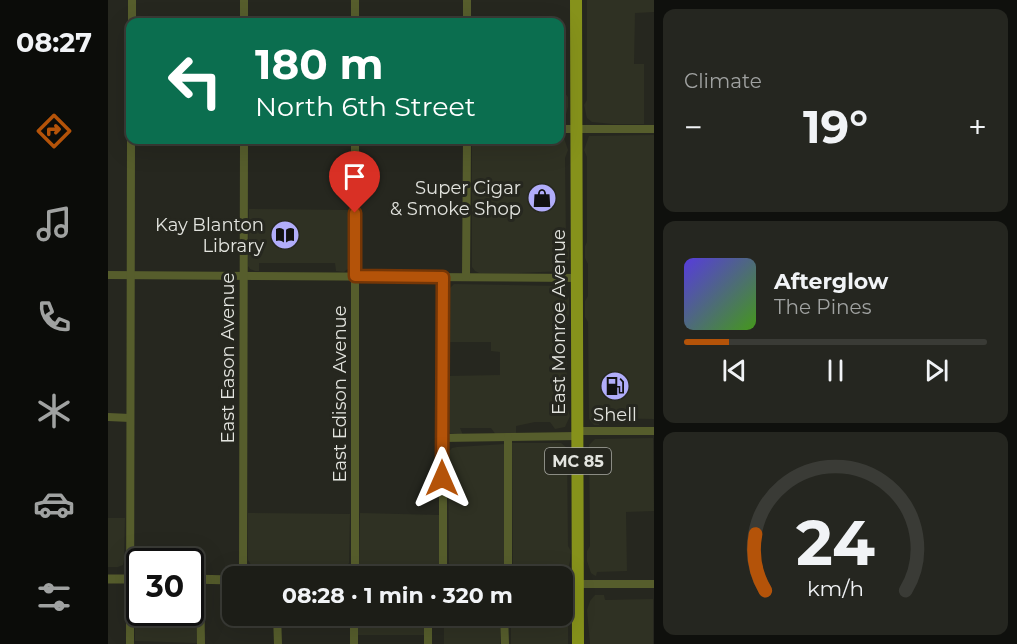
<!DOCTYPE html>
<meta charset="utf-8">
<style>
body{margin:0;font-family:Montserrat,sans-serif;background:#252620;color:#f1f3f6;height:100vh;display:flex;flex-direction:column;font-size:22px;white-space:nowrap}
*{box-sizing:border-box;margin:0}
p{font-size:20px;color:#a0a2a1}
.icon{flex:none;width:33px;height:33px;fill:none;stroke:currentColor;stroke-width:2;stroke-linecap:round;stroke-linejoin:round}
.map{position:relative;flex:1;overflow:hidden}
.panel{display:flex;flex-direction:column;gap:9px;padding:9px;background:#0f100d;width:363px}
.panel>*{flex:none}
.guide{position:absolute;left:18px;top:18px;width:438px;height:126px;border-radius:12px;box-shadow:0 6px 24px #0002,0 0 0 2px #3a3b36;background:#0b6e4f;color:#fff;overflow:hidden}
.speed{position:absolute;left:18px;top:548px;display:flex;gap:12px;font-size:30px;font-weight:700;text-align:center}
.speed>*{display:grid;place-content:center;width:78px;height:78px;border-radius:50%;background:#1c1d17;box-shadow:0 6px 24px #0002,0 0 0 2px #3a3b36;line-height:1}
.speed .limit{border:3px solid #111;border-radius:9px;background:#fff;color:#111}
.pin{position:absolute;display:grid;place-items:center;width:51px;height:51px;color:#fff;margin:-62px -26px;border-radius:50% 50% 50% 0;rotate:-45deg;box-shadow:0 0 6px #0007}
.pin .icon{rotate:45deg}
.me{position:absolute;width:66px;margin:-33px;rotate:0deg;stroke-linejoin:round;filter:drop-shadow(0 0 4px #0008)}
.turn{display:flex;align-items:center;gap:21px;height:126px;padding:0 30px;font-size:27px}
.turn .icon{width:78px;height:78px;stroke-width:2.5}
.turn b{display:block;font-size:42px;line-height:51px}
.big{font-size:45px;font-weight:700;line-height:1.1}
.panel .card{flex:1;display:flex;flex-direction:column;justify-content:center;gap:9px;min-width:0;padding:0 21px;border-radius:12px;background:#252620}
.panel .dial{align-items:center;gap:0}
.dial svg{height:156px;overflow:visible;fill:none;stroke:#3a3b36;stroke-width:7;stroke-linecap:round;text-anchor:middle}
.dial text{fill:#f1f3f6;stroke:none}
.song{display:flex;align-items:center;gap:18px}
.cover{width:72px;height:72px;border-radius:9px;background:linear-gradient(135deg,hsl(250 70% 55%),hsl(100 70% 35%))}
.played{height:6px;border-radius:3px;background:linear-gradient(90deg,#b45309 15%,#3a3b36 15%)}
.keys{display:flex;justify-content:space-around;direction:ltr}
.heat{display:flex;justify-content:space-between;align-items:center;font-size:33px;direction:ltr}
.trip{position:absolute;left:114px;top:566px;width:351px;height:60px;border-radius:12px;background:#1c1d17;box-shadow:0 6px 24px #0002,0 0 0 2px #3a3b36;font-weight:700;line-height:60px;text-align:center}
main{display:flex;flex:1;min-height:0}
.menu{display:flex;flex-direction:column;width:108px;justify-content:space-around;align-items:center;background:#0b0c09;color:#a0a2a1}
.menu .icon{width:42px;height:42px}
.menu .active{color:#b45309}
.menu b{font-size:27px;color:#f1f3f6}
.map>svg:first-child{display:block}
.built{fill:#2f3123}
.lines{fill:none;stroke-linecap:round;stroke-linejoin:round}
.minor{stroke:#565d2c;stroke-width:8}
.tertiary{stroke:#565d2c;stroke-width:9}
.primary{stroke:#86921b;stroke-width:12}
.route-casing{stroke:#753606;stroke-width:15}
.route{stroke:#b45309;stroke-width:10}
.labels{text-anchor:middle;stroke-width:6;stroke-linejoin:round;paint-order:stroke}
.shield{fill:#26271f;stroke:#aaaba5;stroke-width:1.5}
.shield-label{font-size:16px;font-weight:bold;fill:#e3e4df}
.poi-label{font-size:18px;fill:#e3e4df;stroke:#26271f;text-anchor:end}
.street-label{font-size:18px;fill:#e3e4df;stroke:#26271f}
</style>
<main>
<nav class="menu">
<b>08:27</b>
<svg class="icon active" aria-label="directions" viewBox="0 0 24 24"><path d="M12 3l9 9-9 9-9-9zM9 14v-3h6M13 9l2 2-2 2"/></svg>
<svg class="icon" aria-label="music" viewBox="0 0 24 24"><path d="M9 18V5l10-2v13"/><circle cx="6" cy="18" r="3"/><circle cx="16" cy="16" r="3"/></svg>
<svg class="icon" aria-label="phone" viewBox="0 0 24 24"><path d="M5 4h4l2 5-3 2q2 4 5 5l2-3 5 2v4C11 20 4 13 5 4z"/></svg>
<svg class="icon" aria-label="climate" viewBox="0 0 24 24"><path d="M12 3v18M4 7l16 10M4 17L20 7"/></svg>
<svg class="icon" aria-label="car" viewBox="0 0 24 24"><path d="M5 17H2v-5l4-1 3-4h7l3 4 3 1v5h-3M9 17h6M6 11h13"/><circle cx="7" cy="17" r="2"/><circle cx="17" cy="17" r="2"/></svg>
<svg class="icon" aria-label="filters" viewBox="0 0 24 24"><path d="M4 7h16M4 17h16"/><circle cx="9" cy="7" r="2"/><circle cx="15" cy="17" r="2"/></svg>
</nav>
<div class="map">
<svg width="546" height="644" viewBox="0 0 546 644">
<rect width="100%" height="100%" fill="#26271f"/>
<g class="built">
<path d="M479,0H546V12L527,13L526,64H536V124H505L484,122L479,118L476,105L479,100Z"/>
<path d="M452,45L457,46V93L460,97V107L457,118L452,122Z"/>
<path d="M546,135V419L491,418V425H486L481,419L480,322L477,317V301L480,296V264L477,258V246L479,242V157L476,150L481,136Z"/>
<path d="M452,136L456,138L460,150L457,158L458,243L461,248V259L456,271L411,273H371L367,271L364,267V140H452Z"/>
<path d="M141,209L242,210V267L236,272L228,271L227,263H151V271H147L142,269L140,266Z"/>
<path d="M346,284L451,286L456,288L461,298V315L458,319L459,407L462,416L457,427L447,429L442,422H427L408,426V434L388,435L383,428H352L355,435L342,433L340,430L339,376L392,375V352L383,351V342H338L340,290Z"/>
<path d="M545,438L546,511L518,512L519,571L489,572L488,576L486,575L483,573L479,561V551L482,546L481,445L487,439Z"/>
<path d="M404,443H453L459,448L460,546L463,551L462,561L460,570L455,575H453L452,572L405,571Z"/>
<path d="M397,444V572L344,570L341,563L340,453L344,448L349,447Z"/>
<path d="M140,513L242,514L241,563L238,568L233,570L145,568L140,560Z"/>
<path d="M252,513L332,515L331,568L328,571L254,569L251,565Z"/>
<path d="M0,518H17L16,560L15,565L10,567H0Z"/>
<path d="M31,595L32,612H82L83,595H85L88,600L89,643L27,641V601Z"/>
<path d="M455,595L460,600L463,610V620L460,625V644H403V615H454Z"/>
<path d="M487,595H496L497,600L545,599V644H482L479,610L482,601Z"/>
<path d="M251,615H316V635H249Z"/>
<rect x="336" y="615" width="56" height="29"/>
</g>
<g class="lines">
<g class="minor">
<path d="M24,0V22"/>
<path d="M136,22V0"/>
<path d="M247,22V0"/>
<path d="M359,22V0"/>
<path d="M452,129H546"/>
<path d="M0,275L470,278"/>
<path d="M335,277V576"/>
<path d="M358,277L359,140"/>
<path d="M0,417L22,418"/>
<path d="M470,431H546"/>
<path d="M334,438L470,436"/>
<path d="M135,576L136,140"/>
<path d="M247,576V140"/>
<path d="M400,576V437"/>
<path d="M92,579L93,644"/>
<path d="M470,584H546"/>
<path d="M169,615L170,644"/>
<path d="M320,615V644"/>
<path d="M396,615L397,644"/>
<path d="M22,644L23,140"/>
<path d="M246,644V615"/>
</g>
<g class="tertiary">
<path d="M0,579H32"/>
<path d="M82,579L124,580"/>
<path d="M454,584H470"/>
</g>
<path class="primary" d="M468,0L470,644"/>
</g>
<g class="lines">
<g class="route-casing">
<path id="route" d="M247,213V276L335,277L334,478"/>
</g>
<use href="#route" class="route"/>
</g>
<defs>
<g id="shop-disc" transform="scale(1.5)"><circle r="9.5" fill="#b1adfa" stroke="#26271f"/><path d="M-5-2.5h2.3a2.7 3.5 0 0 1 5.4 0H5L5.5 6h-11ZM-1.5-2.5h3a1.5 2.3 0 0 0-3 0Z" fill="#111"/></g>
<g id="library-disc" transform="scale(1.5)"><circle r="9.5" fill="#b1adfa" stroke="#26271f"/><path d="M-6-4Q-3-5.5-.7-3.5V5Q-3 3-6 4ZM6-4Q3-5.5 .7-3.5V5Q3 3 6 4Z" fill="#111"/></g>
<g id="fuel-disc" transform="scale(1.5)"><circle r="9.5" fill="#b1adfa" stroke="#26271f"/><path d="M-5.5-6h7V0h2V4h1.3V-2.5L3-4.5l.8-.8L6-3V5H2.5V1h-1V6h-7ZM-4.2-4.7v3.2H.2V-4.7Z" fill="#111"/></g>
</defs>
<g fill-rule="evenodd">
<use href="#shop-disc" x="434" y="198"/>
<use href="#library-disc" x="177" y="235"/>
<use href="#fuel-disc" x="507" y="386"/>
</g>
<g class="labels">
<rect class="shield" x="437" y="448" width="66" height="26" rx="4.5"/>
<g class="shield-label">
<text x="470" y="467">MC 85</text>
</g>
<g class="poi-label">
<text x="413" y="194">Super Cigar<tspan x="413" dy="21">&amp; Smoke Shop</tspan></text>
<text x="156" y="231">Kay Blanton<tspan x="156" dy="21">Library</tspan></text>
<text x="507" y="421" text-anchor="middle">Shell</text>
</g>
<g class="street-label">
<text transform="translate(451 322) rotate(-90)" y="6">East Monroe Avenue</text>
<text transform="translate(120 358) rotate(-90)" y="6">East Eason Avenue</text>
<text transform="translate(232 394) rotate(-90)" y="6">East Edison Avenue</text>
</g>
</g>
</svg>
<div class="speed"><div class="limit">30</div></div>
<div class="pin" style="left:247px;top:213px;background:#d93025"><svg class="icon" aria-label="arrive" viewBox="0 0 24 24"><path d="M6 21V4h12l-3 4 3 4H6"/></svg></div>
<svg class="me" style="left:334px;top:478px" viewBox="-20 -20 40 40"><path d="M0-17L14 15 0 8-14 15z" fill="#b45309" stroke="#fff" stroke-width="4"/></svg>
<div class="trip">08:28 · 1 min · 320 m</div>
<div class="guide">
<div class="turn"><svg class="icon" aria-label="left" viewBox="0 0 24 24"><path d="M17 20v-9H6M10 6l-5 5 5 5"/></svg><div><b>180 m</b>North 6th Street</div></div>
</div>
</div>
<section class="panel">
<div class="card"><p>Climate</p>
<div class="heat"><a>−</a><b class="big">19°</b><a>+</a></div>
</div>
<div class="card">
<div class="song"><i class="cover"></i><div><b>Afterglow</b><p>The Pines</p></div></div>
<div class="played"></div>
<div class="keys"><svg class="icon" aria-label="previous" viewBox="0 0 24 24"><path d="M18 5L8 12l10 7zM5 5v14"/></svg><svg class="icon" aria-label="pause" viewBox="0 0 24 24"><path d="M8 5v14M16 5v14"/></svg><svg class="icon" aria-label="next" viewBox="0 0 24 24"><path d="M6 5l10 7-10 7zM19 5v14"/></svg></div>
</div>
<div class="card dial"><svg viewBox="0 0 100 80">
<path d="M14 69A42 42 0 1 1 86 69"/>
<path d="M14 69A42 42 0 0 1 9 40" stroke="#b45309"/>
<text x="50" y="56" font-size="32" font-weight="700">24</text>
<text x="50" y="72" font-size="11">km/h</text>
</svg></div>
</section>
</main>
